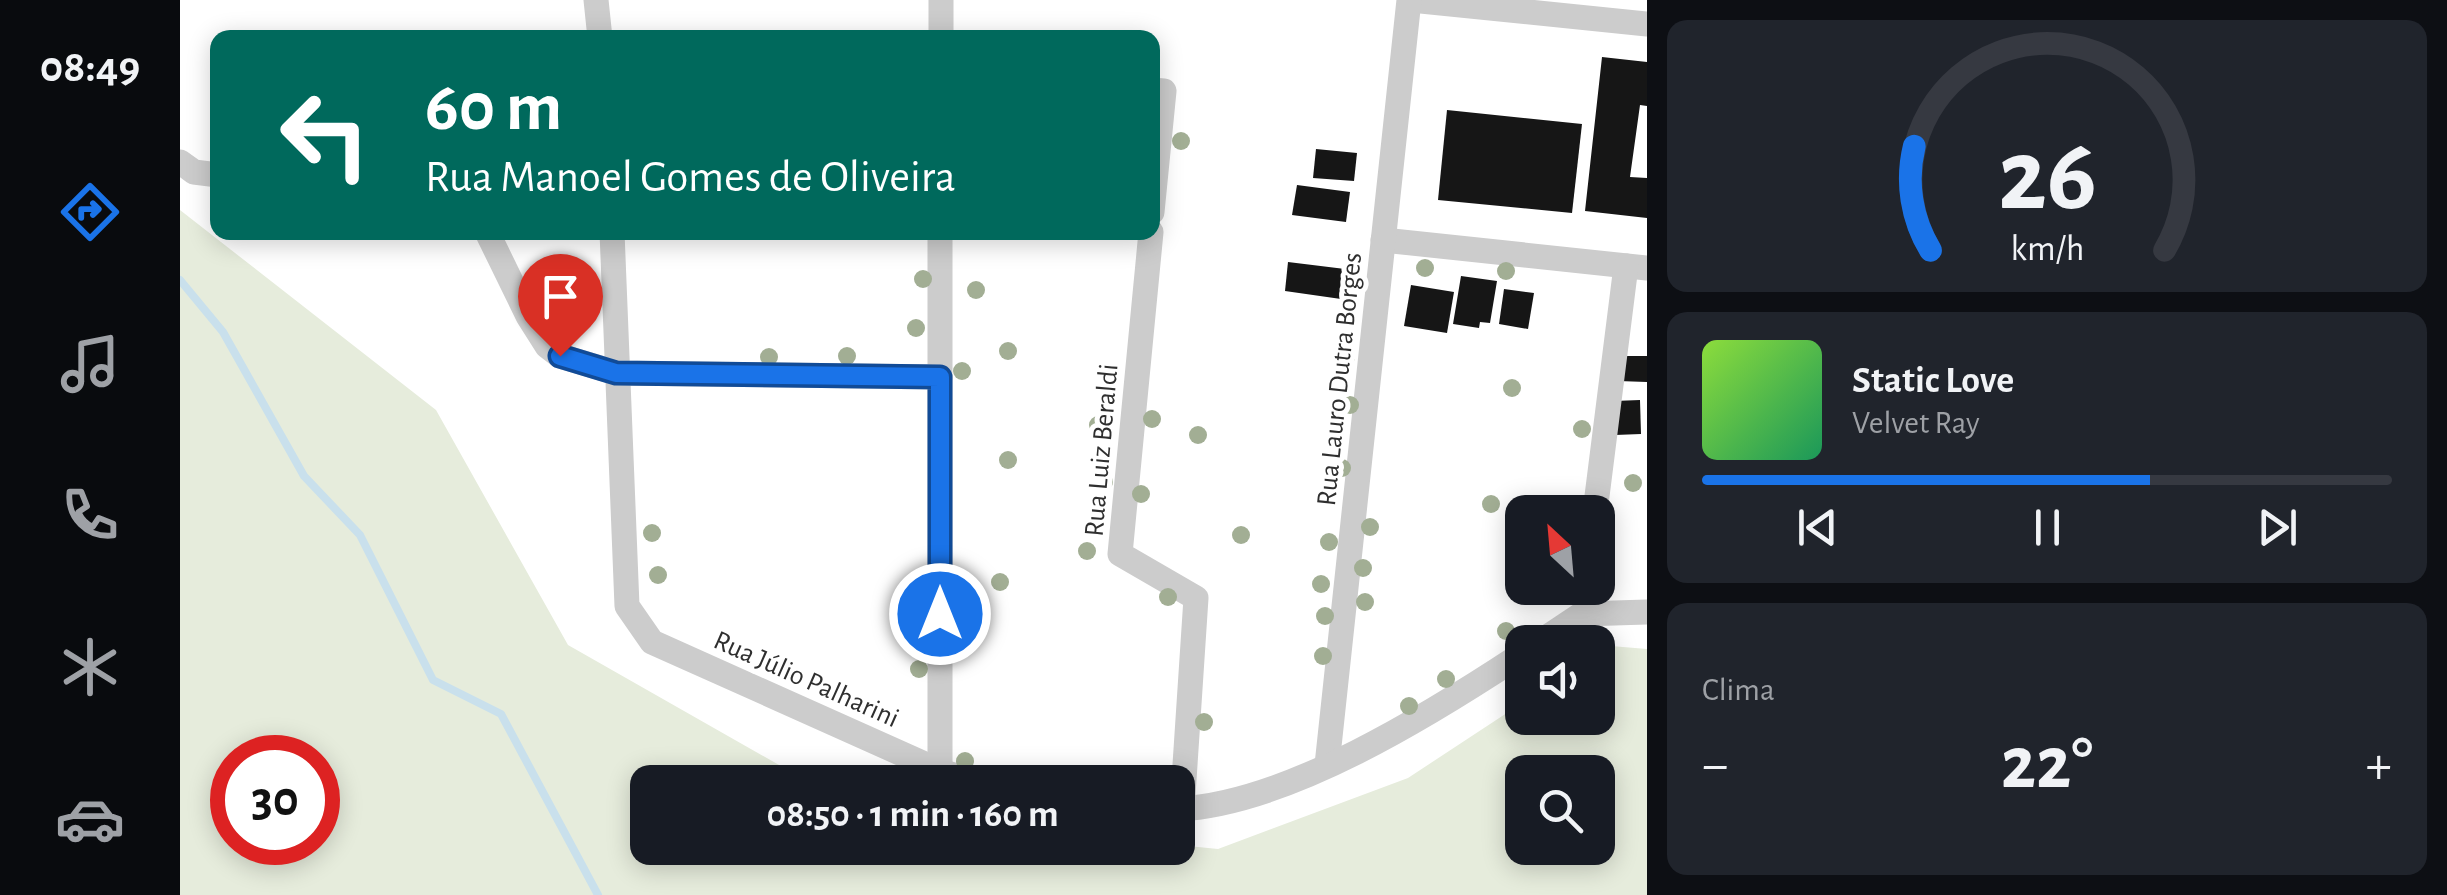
<!DOCTYPE html>
<html lang="pt">
<meta charset="utf-8">
<style>
body{margin:0;font-family:"Alegreya Sans",sans-serif;background:#20242c;color:#f1f3f6;height:100vh;display:flex;flex-direction:column;font-size:38px;white-space:nowrap}
*{box-sizing:border-box;margin:0}
p{font-size:32px;color:#9ea1a6}
.icon{flex:none;width:55px;height:55px;fill:none;stroke:currentColor;stroke-width:2;stroke-linecap:round;stroke-linejoin:round}
.map{position:relative;flex:1;overflow:hidden}
.side{display:flex;flex-direction:column;gap:20px;padding:20px;background:#0d0f14;width:800px}
.side>*{flex:none}
.hud{position:absolute;left:30px;top:30px;width:950px;height:210px;border-radius:20px;box-shadow:0 5px 25px #0003;background:#00695c;color:#fff;overflow:hidden}
.needle{width:65px;rotate:334deg}
.tools{position:absolute;left:1325px;top:495px;display:grid;gap:20px}
.tools a{display:grid;place-items:center;width:110px;height:110px;border-radius:20px;background:#171b24;box-shadow:0 5px 25px #0003;font-size:50px}
.speed{position:absolute;left:30px;top:735px;display:flex;gap:20px;font-size:50px;font-weight:700;text-align:center}
.speed>*{display:grid;place-content:center;width:130px;height:130px;border-radius:50%;background:#171b24;box-shadow:0 5px 25px #0003;line-height:1}
.speed .limit{border:15px solid #d22;background:#fff;color:#111}
.pin{position:absolute;display:grid;place-items:center;width:85px;height:85px;color:#fff;margin:-102px -42px;border-radius:50% 50% 50% 0;rotate:-45deg;box-shadow:0 0 10px #0007}
.pin .icon{rotate:45deg}
.me{position:absolute;width:110px;margin:-55px;rotate:0deg;stroke-linejoin:round;filter:drop-shadow(0 0 8px #0008)}
.turn{display:flex;align-items:center;gap:35px;height:210px;padding:0 50px;font-size:45px}
.turn .icon{width:130px;height:130px;stroke-width:2.5}
.turn b{display:block;font-size:70px;line-height:85px}
.big{font-size:75px;font-weight:700;line-height:1.1}
.side .card{flex:1;display:flex;flex-direction:column;justify-content:center;gap:15px;min-width:0;padding:0 35px;border-radius:20px;background:#20242c}
.side .dial{align-items:center;gap:0}
.dial svg{height:260px;overflow:visible;fill:none;stroke:#363941;stroke-width:7;stroke-linecap:round;text-anchor:middle}
.dial text{fill:#f1f3f6;stroke:none}
.song{display:flex;align-items:center;gap:30px}
.cover{width:120px;height:120px;border-radius:15px;background:linear-gradient(135deg,hsl(90 70% 55%),hsl(150 70% 35%))}
.played{height:10px;border-radius:5px;background:linear-gradient(90deg,#1a73e8 65%,#363941 65%)}
.keys{display:flex;justify-content:space-around;direction:ltr}
.heat{display:flex;justify-content:space-between;align-items:center;font-size:55px;direction:ltr}
.trip{position:absolute;left:450px;top:765px;width:565px;height:100px;border-radius:20px;background:#171b24;box-shadow:0 5px 25px #0003;font-weight:700;line-height:100px;text-align:center}
main{display:flex;flex:1;min-height:0}
.tab-bar{display:flex;flex-direction:column;width:180px;justify-content:space-around;align-items:center;background:#090b0e;color:#9ea1a6}
.tab-bar .icon{width:70px;height:70px}
.tab-bar .selected{color:#1a73e8}
.tab-bar b{font-size:45px;color:#f1f3f6}
.map>svg:first-child{display:block}
.green{fill:#e6ecdc;fill-rule:evenodd}
.lines{fill:none;stroke-linecap:round;stroke-linejoin:round}
.stream{stroke:#c9e0ec;stroke-width:8}
.building{fill:#161616}
.minor{stroke:#ccc;stroke-width:25}
.tree{fill:#a2ae94}
.route-casing{stroke:#114b97;stroke-width:25}
.route{stroke:#1a73e8;stroke-width:18}
.labels{text-anchor:middle;stroke-width:10;stroke-linejoin:round;paint-order:stroke}
.street-label{font-size:28px;fill:#2f2f2f;stroke:#fff}
</style>
<main>
<nav class="tab-bar">
<b>08:49</b>
<svg class="icon selected" aria-label="directions" viewBox="0 0 24 24"><path d="M12 3l9 9-9 9-9-9zM9 14v-3h6M13 9l2 2-2 2"/></svg>
<svg class="icon" aria-label="music" viewBox="0 0 24 24"><path d="M9 18V5l10-2v13"/><circle cx="6" cy="18" r="3"/><circle cx="16" cy="16" r="3"/></svg>
<svg class="icon" aria-label="phone" viewBox="0 0 24 24"><path d="M5 4h4l2 5-3 2q2 4 5 5l2-3 5 2v4C11 20 4 13 5 4z"/></svg>
<svg class="icon" aria-label="climate" viewBox="0 0 24 24"><path d="M12 3v18M4 7l16 10M4 17L20 7"/></svg>
<svg class="icon" aria-label="car" viewBox="0 0 24 24"><path d="M5 17H2v-5l4-1 3-4h7l3 4 3 1v5h-3M9 17h6M6 11h13"/><circle cx="7" cy="17" r="2"/><circle cx="17" cy="17" r="2"/></svg>
</nav>
<div class="map">
<svg width="1467" height="895" viewBox="0 0 1467 895">
<rect width="100%" height="100%" fill="#fff"/>
<path class="green" d="M0,210L256,410L388,645L629,782H468V848L998,845L1038,849L1228,778L1342,703V718H1418V654L1431,646L1467,649V895H0ZM52,758H138V842H52ZM1342,772H1418V848H1342Z"/>
<g class="lines">
<path class="stream" d="M0,280L43,332L124,476L180,535L253,680L321,714L418,895"/>
</g>
<g class="building">
<path d="M1422,57L1467,62V106L1460,105L1450,177L1467,178V218L1405,211Z"/>
<path d="M1267,110L1402,124L1392,213L1258,200Z"/>
<path d="M1136,149L1177,153L1174,181L1133,178Z"/>
<path d="M1117,185L1170,192L1166,222L1112,215Z"/>
<path d="M1108,262L1165,269L1161,299L1105,291Z"/>
<path d="M1281,276L1317,281L1310,323L1300,322L1299,328L1273,324Z"/>
<path d="M1231,285L1274,292L1267,333L1224,326Z"/>
<path d="M1324,289L1354,293L1348,329L1319,324Z"/>
<path d="M1439,356H1467V382L1438,381Z"/>
<path d="M1460,400L1461,434L1435,435L1434,401Z"/>
</g>
<g class="lines">
<g class="minor">
<path d="M416,0L420,38"/>
<path d="M1231,0L1467,24"/>
<path d="M761,38V0"/>
<path d="M972,90L984,91L972,212"/>
<path d="M0,162L14,172L38,175"/>
<path d="M307,232L348,316L367,346L380,356L437,373L760,377"/>
<path d="M432,232L447,606L472,642L760,771L798,782"/>
<path d="M971,232L940,554L1016,598L1002,810"/>
<path d="M1203,240L1467,268"/>
<path d="M1415,512L1446,266"/>
<path d="M1360,642L1402,614L1467,612"/>
<path d="M1147,765L1229,0"/>
<path d="M760,771V232"/>
<path d="M998,809C1107,804 1251,714 1342,654"/>
</g>
</g>
<g class="tree">
<circle cx="1001" cy="141" r="9"/>
<circle cx="1245" cy="268" r="9"/>
<circle cx="1326" cy="271" r="9"/>
<circle cx="743" cy="279" r="9"/>
<circle cx="796" cy="290" r="9"/>
<circle cx="736" cy="328" r="9"/>
<circle cx="828" cy="351" r="9"/>
<circle cx="667" cy="356" r="9"/>
<circle cx="589" cy="357" r="9"/>
<circle cx="1166" cy="357" r="9"/>
<circle cx="782" cy="371" r="9"/>
<circle cx="1332" cy="388" r="9"/>
<circle cx="1170" cy="405" r="9"/>
<circle cx="972" cy="419" r="9"/>
<circle cx="918" cy="425" r="9"/>
<circle cx="1402" cy="429" r="9"/>
<circle cx="1018" cy="435" r="9"/>
<circle cx="828" cy="460" r="9"/>
<circle cx="1162" cy="468" r="9"/>
<circle cx="924" cy="482" r="9"/>
<circle cx="1453" cy="483" r="9"/>
<circle cx="961" cy="494" r="9"/>
<circle cx="1311" cy="504" r="9"/>
<circle cx="1190" cy="527" r="9"/>
<circle cx="472" cy="533" r="9"/>
<circle cx="1061" cy="535" r="9"/>
<circle cx="1149" cy="542" r="9"/>
<circle cx="907" cy="551" r="9"/>
<circle cx="1183" cy="568" r="9"/>
<circle cx="478" cy="575" r="9"/>
<circle cx="820" cy="582" r="9"/>
<circle cx="1141" cy="584" r="9"/>
<circle cx="988" cy="597" r="9"/>
<circle cx="1185" cy="602" r="9"/>
<circle cx="1145" cy="616" r="9"/>
<circle cx="1326" cy="631" r="9"/>
<circle cx="1143" cy="656" r="9"/>
<circle cx="739" cy="669" r="9"/>
<circle cx="1266" cy="679" r="9"/>
<circle cx="1229" cy="706" r="9"/>
<circle cx="1024" cy="722" r="9"/>
<circle cx="785" cy="761" r="9"/>
</g>
<g class="lines">
<g class="route-casing">
<path id="route" d="M380,356L436,373L760,377V614"/>
</g>
<use href="#route" class="route"/>
</g>
<g class="labels">
<g class="street-label">
<text transform="translate(1158 379) rotate(-84)" y="10">Rua Lauro Dutra Borges</text>
<text transform="translate(920 450) rotate(-85)" y="10">Rua Luiz Beraldi</text>
<text transform="translate(627 678) rotate(24)" y="10">Rua Júlio Palharini</text>
</g>
</g>
</svg>
<div class="tools">
<a><svg class="needle" viewBox="-14 -14 28 28"><path d="M0-13l5 13h-10z" fill="#e53935"/><path d="M0 13l5-13h-10z" fill="#9ea1a6"/></svg></a>
<a><svg class="icon" aria-label="sound" viewBox="0 0 24 24"><path d="M4 9h4l5-4v14l-5-4H4zM17 9q2 3 0 6"/></svg></a>
<a><svg class="icon" aria-label="search" viewBox="0 0 24 24"><circle cx="10" cy="10" r="6"/><path d="M15 15l6 6"/></svg></a>
</div>
<div class="speed"><div class="limit">30</div></div>
<div class="pin" style="left:380px;top:356px;background:#d93025"><svg class="icon" aria-label="arrive" viewBox="0 0 24 24"><path d="M6 21V4h12l-3 4 3 4H6"/></svg></div>
<svg class="me" style="left:760px;top:614px" viewBox="-20 -20 40 40"><circle r="17" fill="#1a73e8" stroke="#fff" stroke-width="3"/><path d="M0-11L8 9 0 5-8 9z" fill="#fff"/></svg>
<div class="trip">08:50 · 1 min · 160 m</div>
<div class="hud">
<div class="turn"><svg class="icon" aria-label="left" viewBox="0 0 24 24"><path d="M17 20v-9H6M10 6l-5 5 5 5"/></svg><div><b>60 m</b>Rua Manoel Gomes de Oliveira</div></div>
</div>
</div>
<section class="side">
<div class="card dial"><svg viewBox="0 0 100 80">
<path d="M14 69A42 42 0 1 1 86 69"/>
<path d="M14 69A42 42 0 0 1 9 37" stroke="#1a73e8"/>
<text x="50" y="56" font-size="32" font-weight="700">26</text>
<text x="50" y="72" font-size="11">km/h</text>
</svg></div>
<div class="card">
<div class="song"><i class="cover"></i><div><b>Static Love</b><p>Velvet Ray</p></div></div>
<div class="played"></div>
<div class="keys"><svg class="icon" aria-label="previous" viewBox="0 0 24 24"><path d="M18 5L8 12l10 7zM5 5v14"/></svg><svg class="icon" aria-label="pause" viewBox="0 0 24 24"><path d="M8 5v14M16 5v14"/></svg><svg class="icon" aria-label="next" viewBox="0 0 24 24"><path d="M6 5l10 7-10 7zM19 5v14"/></svg></div>
</div>
<div class="card"><p>Clima</p>
<div class="heat"><a>−</a><b class="big">22°</b><a>+</a></div>
</div>
</section>
</main>
